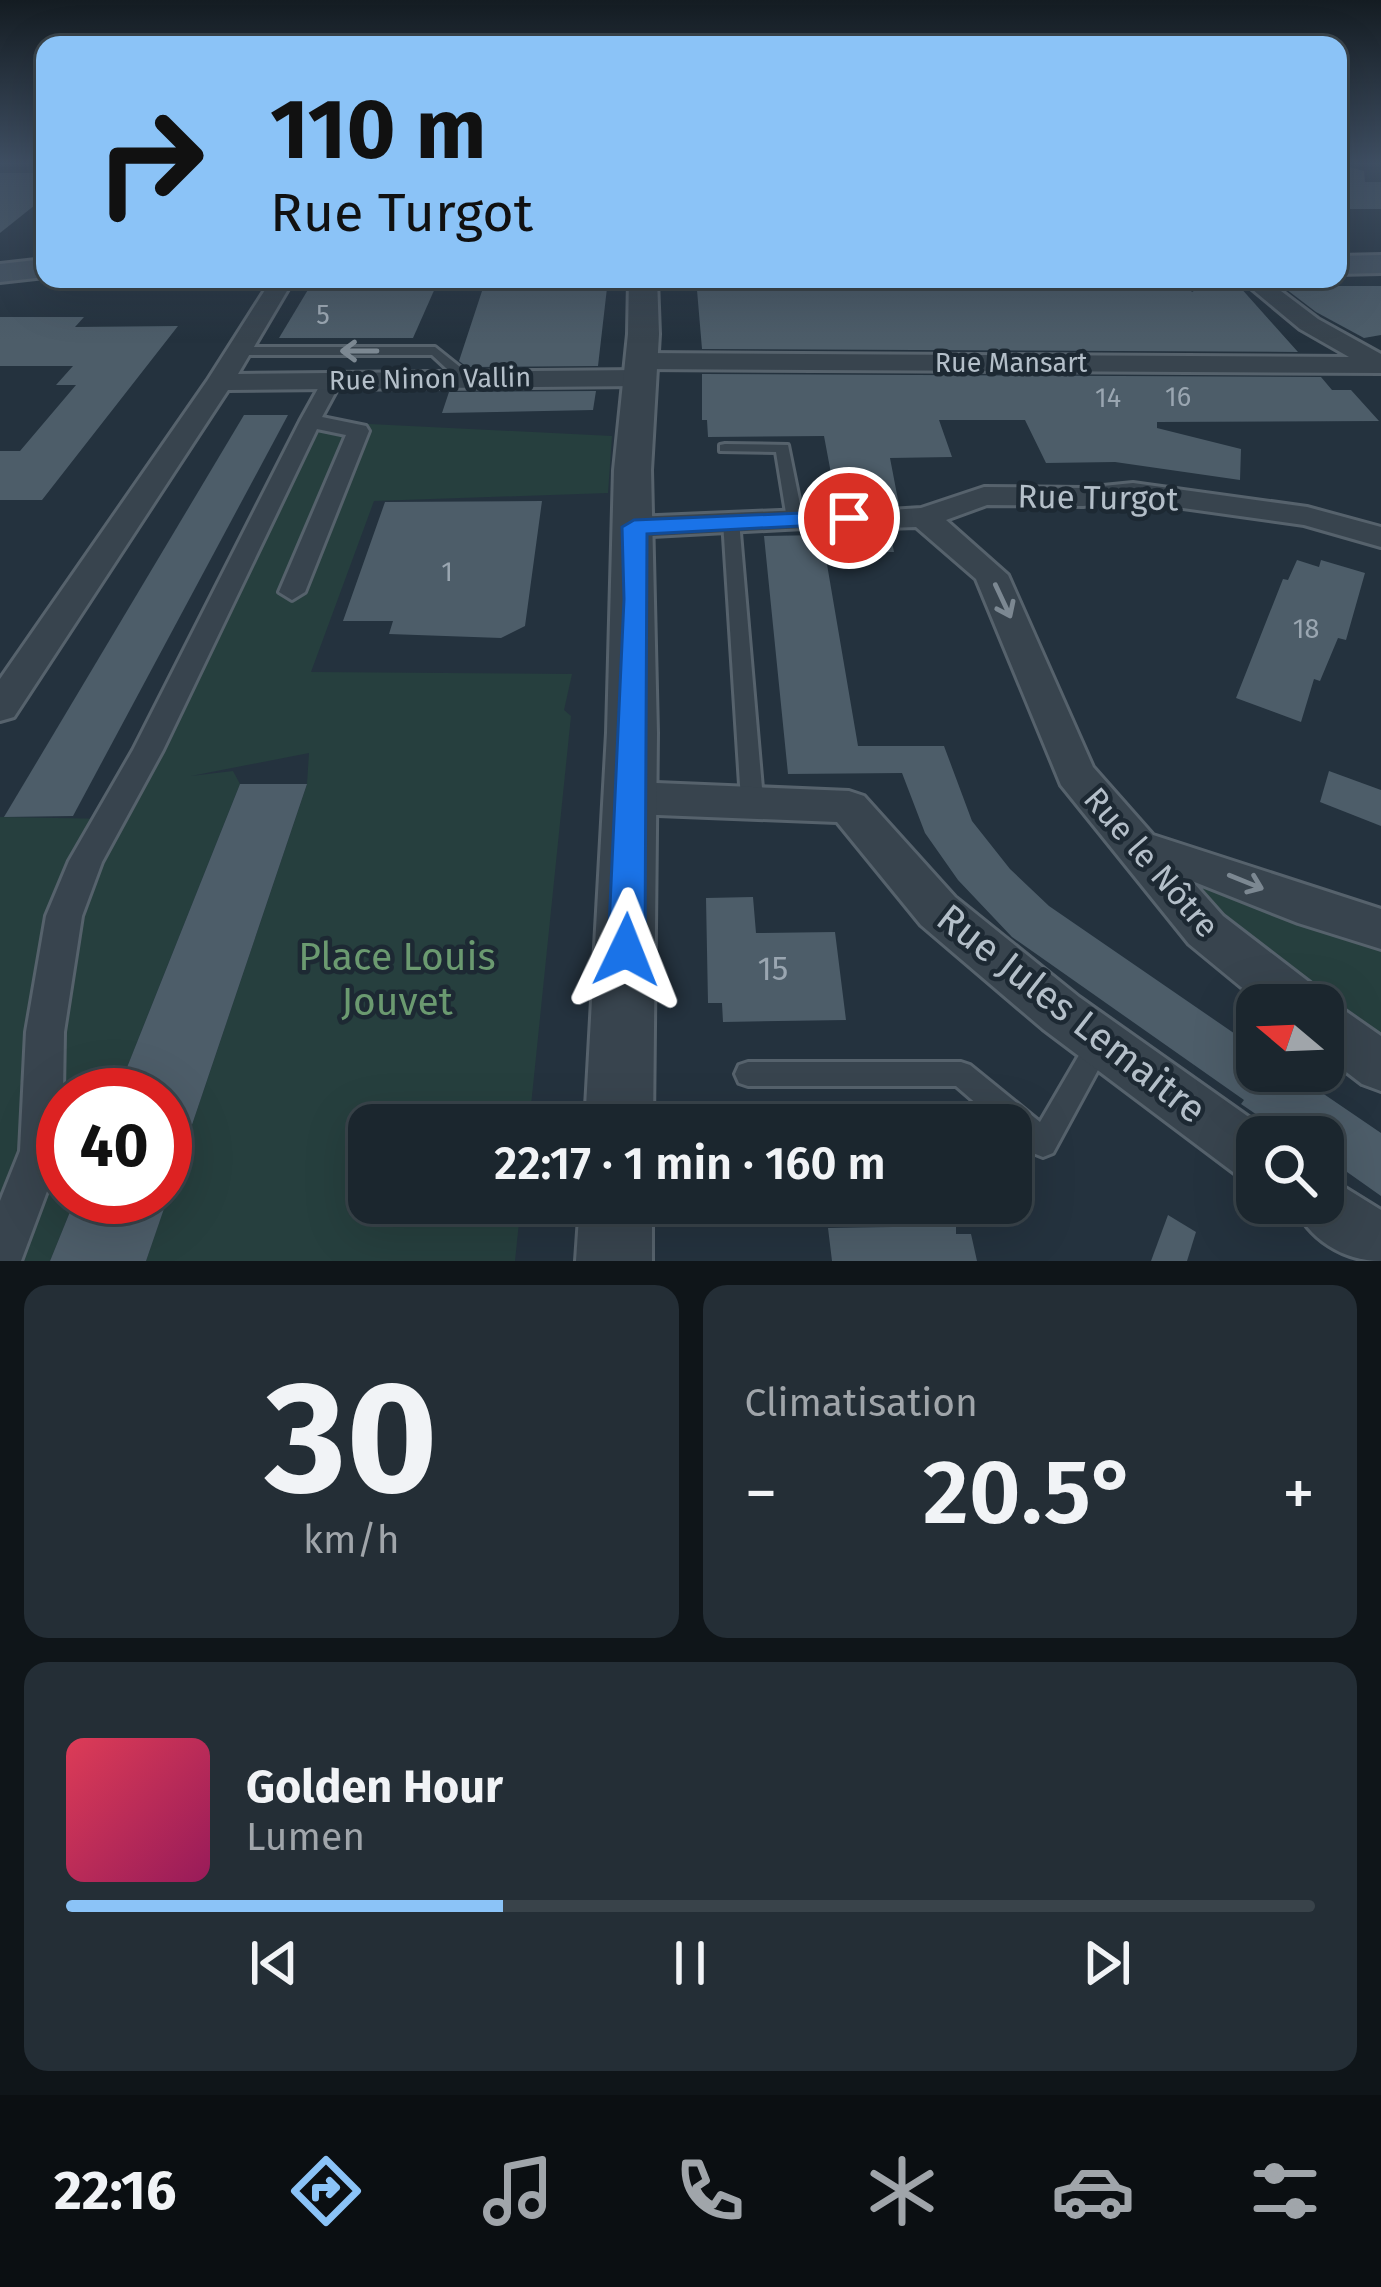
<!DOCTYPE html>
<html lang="fr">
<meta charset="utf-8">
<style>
body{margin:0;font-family:"Fira Sans",sans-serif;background:#242e36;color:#f1f3f6;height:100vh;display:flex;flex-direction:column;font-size:45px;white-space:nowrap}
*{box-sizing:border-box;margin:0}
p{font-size:39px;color:#a0a5aa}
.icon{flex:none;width:66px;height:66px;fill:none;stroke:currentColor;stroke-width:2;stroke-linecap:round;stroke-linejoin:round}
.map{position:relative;height:1261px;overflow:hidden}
.drawer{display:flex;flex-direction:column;gap:24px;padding:24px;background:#0f1519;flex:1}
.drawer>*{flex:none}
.banner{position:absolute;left:36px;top:36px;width:1311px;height:252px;border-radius:24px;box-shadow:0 12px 48px #0002,0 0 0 3px #39434a;background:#8bc3f7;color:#111;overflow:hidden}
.needle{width:78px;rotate:289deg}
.buttons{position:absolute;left:1236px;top:984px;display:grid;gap:24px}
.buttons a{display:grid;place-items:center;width:108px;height:108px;border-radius:24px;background:#1b262e;box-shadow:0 12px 48px #0002,0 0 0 3px #39434a;font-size:60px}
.speed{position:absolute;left:36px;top:1068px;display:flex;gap:24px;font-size:60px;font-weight:700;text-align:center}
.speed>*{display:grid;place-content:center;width:156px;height:156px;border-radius:50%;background:#1b262e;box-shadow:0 12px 48px #0002,0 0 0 3px #39434a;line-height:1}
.speed .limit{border:18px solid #d22;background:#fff;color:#111}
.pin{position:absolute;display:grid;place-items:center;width:102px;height:102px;color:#fff;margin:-51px;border:6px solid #fff;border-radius:50%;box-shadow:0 3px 12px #0007}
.me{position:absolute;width:132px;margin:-66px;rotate:2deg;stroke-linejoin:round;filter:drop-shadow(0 0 9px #0008)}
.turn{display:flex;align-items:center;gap:42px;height:252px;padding:0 36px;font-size:54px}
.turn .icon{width:156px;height:156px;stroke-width:2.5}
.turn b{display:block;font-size:84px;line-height:102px}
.big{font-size:90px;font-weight:600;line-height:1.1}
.drawer .widget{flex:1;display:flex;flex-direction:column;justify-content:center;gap:18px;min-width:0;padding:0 42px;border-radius:24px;background:#242e36}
.drawer .dial{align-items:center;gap:0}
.dial b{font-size:156px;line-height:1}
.song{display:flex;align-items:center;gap:36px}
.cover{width:144px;height:144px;border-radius:18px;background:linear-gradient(135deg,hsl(350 70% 55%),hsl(330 70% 35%))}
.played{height:12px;border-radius:6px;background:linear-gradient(90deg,#8bc3f7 35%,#39434a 35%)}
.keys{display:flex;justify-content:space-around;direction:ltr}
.heat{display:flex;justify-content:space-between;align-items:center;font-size:66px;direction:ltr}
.drawer .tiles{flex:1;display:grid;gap:24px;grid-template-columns:1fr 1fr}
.widget:last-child{grid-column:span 2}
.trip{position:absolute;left:348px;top:1104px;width:684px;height:120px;border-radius:24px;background:#1b262e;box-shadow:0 12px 48px #0002,0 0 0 3px #39434a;font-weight:600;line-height:120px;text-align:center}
.tab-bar{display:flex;height:192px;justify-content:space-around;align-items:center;background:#0b0f12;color:#a0a5aa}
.tab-bar .icon{width:84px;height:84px}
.tab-bar .on{color:#8bc3f7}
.tab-bar b{font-size:54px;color:#f1f3f6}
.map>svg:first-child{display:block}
.green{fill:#263f3e}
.building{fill:#4d5d69}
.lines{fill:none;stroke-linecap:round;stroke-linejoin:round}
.service-casing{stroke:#56626c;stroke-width:6}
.pedestrian-casing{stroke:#56626c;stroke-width:6}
.minor-casing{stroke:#56626c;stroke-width:6}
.tertiary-casing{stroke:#56626c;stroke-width:6}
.secondary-casing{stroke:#56626c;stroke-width:6}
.service{fill:#38444e;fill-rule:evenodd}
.pedestrian{fill:#38444e;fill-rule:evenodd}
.minor{fill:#38444e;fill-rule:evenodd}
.tertiary{fill:#38444e;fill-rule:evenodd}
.secondary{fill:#465461;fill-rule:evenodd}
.oneway{stroke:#7c8892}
.route{fill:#1a73e8;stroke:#114b97;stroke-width:3}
.labels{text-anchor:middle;stroke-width:9;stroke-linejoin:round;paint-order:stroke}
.number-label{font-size:27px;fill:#9aa6b1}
.far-street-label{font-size:27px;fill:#b4bfc9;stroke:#1d2933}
.street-label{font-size:33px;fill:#b4bfc9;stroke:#1d2933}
.near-number-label{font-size:33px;fill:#9aa6b1}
.near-park-label{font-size:39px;fill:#6b9a70;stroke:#1d2933}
.near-street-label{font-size:39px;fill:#b4bfc9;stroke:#1d2933}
</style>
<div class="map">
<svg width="1381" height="1261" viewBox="0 0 1381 1261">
<rect width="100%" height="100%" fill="#24323e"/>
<g class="green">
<path d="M310,421L612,436L608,493L374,501L311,672L572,674L564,710L571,716L529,1125H369V1203H521L515,1261H146L307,784L309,753L191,776L233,771L240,784L116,1095H63V1197H76L50,1261H0V817L112,819Z"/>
<path d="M1201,878L1381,939V1050L1224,933L1188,880Z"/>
</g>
<g class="building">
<path d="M1338,164L1364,171L1365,182H1381V209H1338Z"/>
<path d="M0,173H45V197L0,233Z"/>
<path d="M389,282L436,286L413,338H279L312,283Z"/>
<path d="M604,282L607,288L598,366L467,367L459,361L483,288H490L492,283Z"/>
<path d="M717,283H1184L1192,292L1208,283L1239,286L1298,352L702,349L697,290Z"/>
<path d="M1282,286H1381V335L1364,338L1316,312Z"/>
<path d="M0,317H84L75,327L178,326L42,500H0V451H20L76,385H56L73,366H0Z"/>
<path d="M702,374L1321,377L1332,390H1351L1379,421L1157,422V428L1241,449L1240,480L1115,462L1046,463L1025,420H939L952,457L890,458L899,505L875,507L867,514L851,504H832L831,495H835L824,436L708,437L707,420H702Z"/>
<path d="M596,391L593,410L442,413L449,392Z"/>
<path d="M244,415H288L73,816L4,817Z"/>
<path d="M542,501L525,626L501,638L389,634L393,621H343L385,502Z"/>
<path d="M868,522L890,532L894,552H841L837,531L860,530Z"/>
<path d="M822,535L858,746H944L972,821L1010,869L1049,906L1257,1049V1071H1290L1381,1133V1196L1323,1155V1137H1297L1266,1115L1263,1119L1241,1104L1244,1100L1012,937L958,880L925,833L902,773L788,774L764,536Z"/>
<path d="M1297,560L1319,567L1321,560L1365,573L1346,640L1338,638L1320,681L1314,679L1301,722L1236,698L1283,579L1288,580Z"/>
<path d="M1329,771L1381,790V826L1320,802Z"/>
<path d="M240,784H307L170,1190L165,1189V1095H116Z"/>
<path d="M753,897L756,933L835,932L846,1020L723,1022L722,1003H708L706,898Z"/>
<path d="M76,1197H168L146,1261H50Z"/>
<path d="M1168,1215L1196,1232L1187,1261H1151Z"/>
<path d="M956,1226V1234H971L977,1261H832L828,1228Z"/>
</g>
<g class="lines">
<g class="service-casing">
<g id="service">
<path d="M435,347L470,375V381H460L432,355H239L233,351L239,347Z"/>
<path d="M725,444L788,445L803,519L801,522L795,524L787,519L776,452L720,451V445Z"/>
<path d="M731,516L739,521L763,800L760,806L752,808L744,806L741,800L723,521Z"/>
<path d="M1098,1034L1107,1038L1111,1046L1053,1153L1043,1157L1033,1153L1011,1134V1125H1001L956,1086H748L739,1083L735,1074L739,1065L748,1062H961L970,1065L1040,1122L1089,1038Z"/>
</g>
</g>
<g class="pedestrian-casing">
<path id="pedestrian" d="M332,374L342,380L322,417L366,426L369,431L305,592L292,600L279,592L346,435L317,429L163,750L102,862L82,916L64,1032L62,1151L21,1261H0V1201L20,1151L26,1032L46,916L69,861L133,750L300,421L325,376Z"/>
</g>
<g class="minor-casing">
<g id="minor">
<path d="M272,279H294L238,374L640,370L653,378L640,386L228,390L14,717L0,721V679L207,381Z"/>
<path d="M1240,279H1265L1318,319L1381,354V373L641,369L628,361L641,353L1349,357L1300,329Z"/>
<path d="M1133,483L1307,507L1381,527V547L1304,525L1133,501L1083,506L987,505L946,520L1008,575L1093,767L1153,835L1381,909V949L1298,923L1192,881L1223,916L1318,989L1323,1001L1341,1008L1381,1036V1091L1362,1084L1323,1054V1005H1263L1189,944L1061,785L976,579L916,527L886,528L870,518L875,511L921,508L984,487L1083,488Z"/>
<path d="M849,508L865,518L860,525L634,537L618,527L634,517Z"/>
<path d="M633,782L849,791L864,796L955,897L1079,997L1277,1137H1257V1184L1237,1175L1043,1029L921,925L837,822L633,814L618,809L612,798L618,787Z"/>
<path d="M1323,1174L1381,1210V1261C1343,1261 1308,1239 1293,1203H1323Z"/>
</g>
</g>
<g class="tertiary-casing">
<g id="tertiary">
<path d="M629,279H657L659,334L651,470L657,733L653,1125H585L607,733L614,470L628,334Z"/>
<path d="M580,1203H652V1261H576Z"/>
</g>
</g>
<g class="secondary-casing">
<g id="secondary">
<path d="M1381,255V273L1338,274V256Z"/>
<path d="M45,259V277L0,282V264Z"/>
</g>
</g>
<use href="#service" class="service"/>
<use href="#pedestrian" class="pedestrian"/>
<use href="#minor" class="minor"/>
<use href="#tertiary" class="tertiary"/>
<use href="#secondary" class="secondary"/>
</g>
<defs><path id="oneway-shaft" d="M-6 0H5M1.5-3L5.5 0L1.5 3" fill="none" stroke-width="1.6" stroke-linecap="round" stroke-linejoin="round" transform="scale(3)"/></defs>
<g class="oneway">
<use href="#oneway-shaft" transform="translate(359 351) rotate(180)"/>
<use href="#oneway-shaft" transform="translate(1003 601) rotate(65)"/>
<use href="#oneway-shaft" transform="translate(1246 882) rotate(22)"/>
</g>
<linearGradient id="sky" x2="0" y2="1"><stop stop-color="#141c22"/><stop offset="0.48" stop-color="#3f4f63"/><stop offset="1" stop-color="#3f4f63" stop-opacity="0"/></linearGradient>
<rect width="1381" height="340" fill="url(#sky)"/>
<path class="route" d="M849,511L857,513V523L647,534L645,950L639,961L626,965L613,961L608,950L624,599L622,527L634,520Z"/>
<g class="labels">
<g class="number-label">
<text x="323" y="324">5</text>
<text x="1178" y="406">16</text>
<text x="1108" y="407">14</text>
<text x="447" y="581">1</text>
<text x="1306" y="638">18</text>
</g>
<g class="far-street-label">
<text x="1011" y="372">Rue Mansart</text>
<text transform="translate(430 379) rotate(-1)" y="9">Rue Ninon Vallin</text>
</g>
<g class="street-label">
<text transform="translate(1098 497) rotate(1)" y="12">Rue Turgot</text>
<text transform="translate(1152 862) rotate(49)" y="12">Rue le Nôtre</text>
</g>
<g class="near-number-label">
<text x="773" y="980">15</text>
</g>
<g class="near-park-label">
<text x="397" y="970">Place Louis<tspan x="397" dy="45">Jouvet</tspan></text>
</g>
<g class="near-street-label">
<text transform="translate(1072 1013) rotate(38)" y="14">Rue Jules Lemaitre</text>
</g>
</g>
</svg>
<div class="buttons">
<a><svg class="needle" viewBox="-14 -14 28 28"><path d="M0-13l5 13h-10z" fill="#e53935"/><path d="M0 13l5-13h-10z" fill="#a0a5aa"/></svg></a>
<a><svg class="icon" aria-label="search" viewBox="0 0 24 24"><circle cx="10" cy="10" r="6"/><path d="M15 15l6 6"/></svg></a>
</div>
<div class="speed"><div class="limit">40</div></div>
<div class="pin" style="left:849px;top:518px;background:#d93025"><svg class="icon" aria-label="arrive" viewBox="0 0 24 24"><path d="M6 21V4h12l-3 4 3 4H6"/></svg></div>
<svg class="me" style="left:626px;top:950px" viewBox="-20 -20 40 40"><path d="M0-17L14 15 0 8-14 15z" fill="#1a73e8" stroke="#fff" stroke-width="4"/></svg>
<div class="trip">22:17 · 1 min · 160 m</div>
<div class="banner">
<div class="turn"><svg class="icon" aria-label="right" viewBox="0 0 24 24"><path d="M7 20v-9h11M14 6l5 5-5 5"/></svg><div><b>110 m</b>Rue Turgot</div></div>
</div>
</div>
<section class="drawer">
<div class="tiles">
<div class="widget dial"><b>30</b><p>km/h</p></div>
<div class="widget"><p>Climatisation</p>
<div class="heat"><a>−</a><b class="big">20.5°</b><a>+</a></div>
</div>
<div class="widget">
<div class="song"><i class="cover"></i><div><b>Golden Hour</b><p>Lumen</p></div></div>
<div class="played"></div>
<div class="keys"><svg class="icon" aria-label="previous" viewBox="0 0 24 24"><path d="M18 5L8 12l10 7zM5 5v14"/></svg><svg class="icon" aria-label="pause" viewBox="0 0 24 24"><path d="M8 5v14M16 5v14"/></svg><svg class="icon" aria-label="next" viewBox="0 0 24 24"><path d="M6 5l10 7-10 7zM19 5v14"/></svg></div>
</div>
</div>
</section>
<nav class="tab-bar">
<b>22:16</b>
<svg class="icon on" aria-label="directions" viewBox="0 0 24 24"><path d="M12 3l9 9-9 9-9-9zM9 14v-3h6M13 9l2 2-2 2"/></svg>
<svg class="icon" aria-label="music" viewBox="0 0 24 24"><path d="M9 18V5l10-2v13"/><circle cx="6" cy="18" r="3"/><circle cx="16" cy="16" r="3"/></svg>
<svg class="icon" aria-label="phone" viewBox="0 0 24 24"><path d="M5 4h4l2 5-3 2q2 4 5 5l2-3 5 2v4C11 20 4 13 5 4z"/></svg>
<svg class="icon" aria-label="climate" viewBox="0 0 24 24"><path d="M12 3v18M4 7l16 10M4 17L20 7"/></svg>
<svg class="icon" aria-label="car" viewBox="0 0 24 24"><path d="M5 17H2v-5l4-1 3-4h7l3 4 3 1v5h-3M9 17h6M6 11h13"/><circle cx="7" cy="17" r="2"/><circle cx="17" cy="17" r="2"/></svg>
<svg class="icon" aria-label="filters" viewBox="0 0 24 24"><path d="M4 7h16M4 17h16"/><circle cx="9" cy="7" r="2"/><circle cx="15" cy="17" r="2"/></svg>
</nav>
